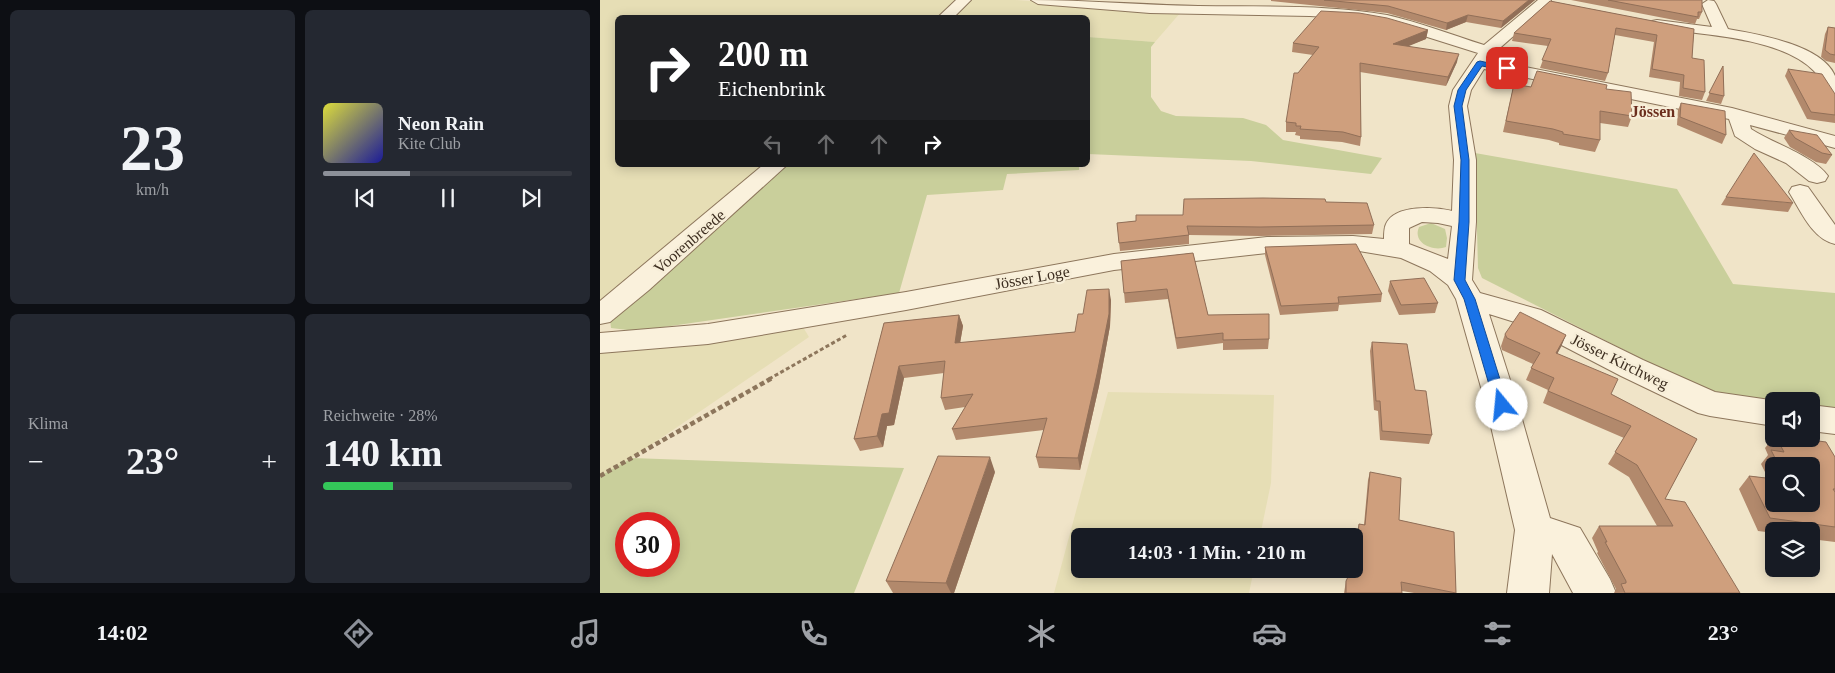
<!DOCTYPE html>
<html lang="de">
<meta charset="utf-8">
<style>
body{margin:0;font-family:Georgia,serif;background:#242831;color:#f1f3f6;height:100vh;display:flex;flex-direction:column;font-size:19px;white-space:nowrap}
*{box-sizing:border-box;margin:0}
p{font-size:16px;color:#9ea1a6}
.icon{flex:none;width:28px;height:28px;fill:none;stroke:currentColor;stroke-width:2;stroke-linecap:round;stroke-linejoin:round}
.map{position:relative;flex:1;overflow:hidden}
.side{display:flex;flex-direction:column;gap:10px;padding:10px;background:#0d0f14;width:600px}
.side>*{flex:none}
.top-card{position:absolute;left:15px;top:15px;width:475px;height:152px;border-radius:8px;box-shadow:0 2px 12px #0003;background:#202124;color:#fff;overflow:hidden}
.buttons{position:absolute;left:1165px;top:392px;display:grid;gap:10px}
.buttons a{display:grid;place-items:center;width:55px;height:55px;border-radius:8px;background:#171b24;box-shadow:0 2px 12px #0003;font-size:25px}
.speed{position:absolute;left:15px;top:512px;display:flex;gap:10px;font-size:25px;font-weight:700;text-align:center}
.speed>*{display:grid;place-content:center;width:65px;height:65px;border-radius:50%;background:#171b24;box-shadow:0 2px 12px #0003;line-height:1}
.speed .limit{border:8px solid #d22;background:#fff;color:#111}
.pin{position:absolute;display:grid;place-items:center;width:42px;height:42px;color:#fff;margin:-21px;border-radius:10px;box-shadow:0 2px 8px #0006}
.me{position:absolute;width:55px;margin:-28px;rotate:343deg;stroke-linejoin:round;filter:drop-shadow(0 0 4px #0008)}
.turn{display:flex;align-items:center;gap:18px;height:105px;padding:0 20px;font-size:22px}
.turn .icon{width:65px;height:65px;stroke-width:2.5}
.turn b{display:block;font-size:35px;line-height:42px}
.lanes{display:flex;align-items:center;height:48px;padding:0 20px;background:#0003;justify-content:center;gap:25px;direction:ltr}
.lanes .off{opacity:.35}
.big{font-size:38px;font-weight:700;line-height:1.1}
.side .tile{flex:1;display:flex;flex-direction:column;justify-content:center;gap:8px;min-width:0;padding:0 18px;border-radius:8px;background:#242831}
.side .dial{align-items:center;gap:0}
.dial b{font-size:65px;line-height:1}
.song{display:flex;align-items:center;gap:15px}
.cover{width:60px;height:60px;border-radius:8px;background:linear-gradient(135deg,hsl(60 70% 55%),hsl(240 70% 35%))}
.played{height:5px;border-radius:2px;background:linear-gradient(90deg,#8c9099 35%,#363941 35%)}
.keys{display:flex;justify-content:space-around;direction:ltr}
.heat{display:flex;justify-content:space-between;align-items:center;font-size:28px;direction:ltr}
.charge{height:8px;border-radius:4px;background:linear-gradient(90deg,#34c759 28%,#363941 0)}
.side .tiles{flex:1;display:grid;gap:10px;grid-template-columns:repeat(2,1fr)}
.trip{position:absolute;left:471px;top:528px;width:292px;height:50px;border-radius:8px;background:#171b24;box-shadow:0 2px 12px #0003;font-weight:700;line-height:50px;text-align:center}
.tab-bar{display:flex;height:80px;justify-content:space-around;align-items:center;background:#090b0e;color:#9ea1a6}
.tab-bar .icon{width:35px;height:35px}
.tab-bar .selected{color:#8c9099}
.tab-bar b{font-size:22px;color:#f1f3f6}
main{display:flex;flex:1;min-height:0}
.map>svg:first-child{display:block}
.farmland{fill:#e6deb5}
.green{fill:#c9cf9b;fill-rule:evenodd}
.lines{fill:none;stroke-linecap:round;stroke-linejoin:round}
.minor-casing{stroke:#8d765c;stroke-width:2}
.path-far1{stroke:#8d765c;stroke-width:3;stroke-dasharray:4 2.5;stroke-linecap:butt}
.path{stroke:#8d765c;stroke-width:4.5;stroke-dasharray:5 3;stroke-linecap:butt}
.minor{fill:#faf1dc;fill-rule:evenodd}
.wall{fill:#b2896c;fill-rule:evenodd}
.shaded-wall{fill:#916f58}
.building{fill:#cf9f7d;stroke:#916f58}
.route{fill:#1a73e8;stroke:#114b97}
.labels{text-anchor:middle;stroke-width:5;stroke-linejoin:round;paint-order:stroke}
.far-quarter-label{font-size:16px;font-weight:bold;fill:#6b2e1e;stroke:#f7eed8}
.street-label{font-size:16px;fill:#3d2e20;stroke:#f7eed8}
</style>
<main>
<section class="side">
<div class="tiles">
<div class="tile dial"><b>23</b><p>km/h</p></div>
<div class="tile">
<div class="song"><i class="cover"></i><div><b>Neon Rain</b><p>Kite Club</p></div></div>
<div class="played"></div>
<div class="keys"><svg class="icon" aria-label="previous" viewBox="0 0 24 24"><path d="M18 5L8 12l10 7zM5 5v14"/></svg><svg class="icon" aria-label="pause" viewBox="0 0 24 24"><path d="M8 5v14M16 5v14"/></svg><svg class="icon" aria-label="next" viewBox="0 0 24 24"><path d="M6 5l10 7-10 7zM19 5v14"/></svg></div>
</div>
<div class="tile"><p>Klima</p>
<div class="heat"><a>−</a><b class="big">23°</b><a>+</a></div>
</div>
<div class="tile"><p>Reichweite · 28%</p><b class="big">140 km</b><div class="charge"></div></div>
</div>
</section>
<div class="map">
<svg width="1235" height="593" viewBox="0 0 1235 593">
<rect width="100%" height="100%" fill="#f0e4c8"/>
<g class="farmland">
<path d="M0,0H359L339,18H18V165H168L0,310Z"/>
<path d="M368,0H415L581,12L555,42L488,37V18H348Z"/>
<path d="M203,327L209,337L32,458L0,476V343Z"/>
<path d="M508,392L674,395L671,483L660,536H480V569H654L649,593H454Z"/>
</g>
<g class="green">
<path d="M488,37L555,42L551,47V97L561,111L576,116L643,118L666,125L683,140L782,158L771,174L651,161L488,154Z"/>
<path d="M875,153L1077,189L1133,284L1235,293V408L1211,406V401L1174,402L1101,389L882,278L878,268Z"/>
<path d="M182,165H479V170L407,174L403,190L327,195L299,293L36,331L11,328L10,319Z"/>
<path d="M831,223L845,229L847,238L846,247C833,252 812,243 819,227Z"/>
<path d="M32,458L304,468L254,593H0V476ZM26,524H69V566H26Z"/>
</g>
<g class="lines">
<g class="minor-casing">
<g id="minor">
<path d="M356,0H371L353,18H337Z"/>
<path d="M431,0C487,0 542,5 598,6C660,7 725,4 787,15C819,22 852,35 884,45L938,0H951L950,4L893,54L890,60L1132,108L1235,136V148L1150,125L1151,129C1172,143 1214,156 1228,176L1225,181L1217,183L1209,181L1186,163L1155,149L1135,136L1129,119L884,69L871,90L867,106L876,160V222L872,280L880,293L941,310L1043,360L1115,392L1177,401H1174V426L1110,416L1098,413L1021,376L921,324L889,314L918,405L950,518L980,528L1010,579L1016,593H973L952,554L949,593H907L915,530L886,405L856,299L848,285L830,271L801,258L753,250L667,253L514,270L306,310L108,344L0,353V333L108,324L306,292L514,254L667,237L753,236L784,239C784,234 784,228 786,224C795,204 836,207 852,211L854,160L849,106L853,90L878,53L786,24L758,19L710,16L550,13L438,4ZM822,222L838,223L852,226L848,259L809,244V228Z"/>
<path d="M1108,0L1114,1L1116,4L1128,29C1157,34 1223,45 1235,76C1235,81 1235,90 1235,95L1229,94C1224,87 1220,78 1214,71C1181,37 1102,35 1057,28L1052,27L1050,24L1052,21L1057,20L1112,27L1102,4Z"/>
<path d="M163,165H187L49,290L10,322L0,324V301Z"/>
<path d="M1200,185L1208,187L1235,225V244C1212,239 1201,211 1189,192L1192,187Z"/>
<path d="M1211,405L1235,408V434L1211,431Z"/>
</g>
</g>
<path class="path-far1" d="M169,379L247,335"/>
<path class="path" d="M0,476L172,378"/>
<use href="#minor" class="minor"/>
</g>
<g class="wall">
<path d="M671,0H935L901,28L866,22L846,30L787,13L671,1Z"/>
<path d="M971,0H1102V12L1099,19H1097L1095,24Z"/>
<path d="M950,1L1094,29L1092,58L1105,92L1102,100L1079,96L1080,82L1049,77L1054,42L1015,35L1008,73L1005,81L940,68L948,46L912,41L914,33Z"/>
<path d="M1228,27L1235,28V63L1226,61L1221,57L1225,34Z"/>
<path d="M828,30L826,39L807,46L857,62L846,86L760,72L761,137L760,146L742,142L700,139V136L695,135L696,132H686V122L698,73L713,55L692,52L693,43Z"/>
<path d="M1123,66L1124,96L1121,104L1106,101Z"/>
<path d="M1188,69L1235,94V123L1207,119L1185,76Z"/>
<path d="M914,84L931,87L1006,89L1032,116L1028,127L1000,123V140L995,152L959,145V143L949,140L903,132Z"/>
<path d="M1081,103L1126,135L1122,144L1077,125L1078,110Z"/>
<path d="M1189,130L1232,155L1226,164L1216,162L1190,147L1184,138Z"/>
<path d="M1126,197L1193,203L1188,212L1121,205Z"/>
<path d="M726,202L774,225L772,234L660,236L589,235V244L520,251L517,223Z"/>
<path d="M665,247L782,294L781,302L739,305L738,311L680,315L665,255Z"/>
<path d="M593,253L608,315L669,339L668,349L623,350V343L577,349L568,299L525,303L521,261Z"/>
<path d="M790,281L838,303L835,313L799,315L788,291Z"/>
<path d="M511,300L510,326L499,386L480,470L439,468L436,457L444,430L356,440L352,429L365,407L345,410L341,398L344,373L304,378L294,425L287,426L283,447L260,451L254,439L284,323L359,315L363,326L360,343L475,332Z"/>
<path d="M905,334L966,335L957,354L1011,394L1097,439L1065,499L1140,593H1014L1016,589L997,553L998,552L992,538L999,526H1057L1029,477L1008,464L1024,438L943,403L948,390L926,380L933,364L902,350L901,346Z"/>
<path d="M772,342L815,390L832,435L829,444L780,440L778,411L774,410L770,351Z"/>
<path d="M1174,437V439H1177L1235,457V542L1211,539V531H1174V533L1158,531L1139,489L1149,476L1168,478L1161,464L1168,455L1165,448ZM1174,466H1211L1174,504Z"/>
<path d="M395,472L354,593H293L286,581Z"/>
<path d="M770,472L799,520L854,532L856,593H814L802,591V593H744L746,581L755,569V555L757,532L759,524L764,525L768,480Z"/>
</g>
<g class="shaded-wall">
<path d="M929,0H935L901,28L903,21Z"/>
<path d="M868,15L866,22L846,30L847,23Z"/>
<path d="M828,30L826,39L792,53L793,44Z"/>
<path d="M859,54L857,62L846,86L848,77Z"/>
<path d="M509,289L511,300L510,326L499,386L480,470L478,458Z"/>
<path d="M359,315L363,326L358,355L355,343Z"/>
<path d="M966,335L961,347L951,365L956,353Z"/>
<path d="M299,366L304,378L294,425L287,426L283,447L277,436L282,414Z"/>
<path d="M390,457L395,472L354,593H351L346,583Z"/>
</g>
<g class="building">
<path d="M724,0H929L903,21L868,15L847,23L788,6Z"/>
<path d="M1008,0H1102V12H1098V17Z"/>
<path d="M950,1L1094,29L1092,58L1104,60L1105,92L1083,88L1084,75L1052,69L1057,35L1016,28L1008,73L942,60L951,39L914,33Z"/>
<path d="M721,11L759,13L787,18L828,30L793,44L859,54L848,77L760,63L761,137L743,132L700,129L701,126H696V123L686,122L694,73H698L719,47L693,43Z"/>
<path d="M1228,27L1235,28V55L1230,54L1225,50Z"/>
<path d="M1123,66L1124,96L1109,93Z"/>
<path d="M1188,69L1222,74L1235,94V115L1211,112Z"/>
<path d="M937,71L1007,85L1006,89L1031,92L1032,116L1000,111V140L963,134V132L953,129L906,121L914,84L931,87Z"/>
<path d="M1081,103L1125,111L1126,135L1080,117Z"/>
<path d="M1189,130L1217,135L1232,155L1222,153L1195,138Z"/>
<path d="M1154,153L1193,203L1126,197Z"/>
<path d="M663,198L725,199L726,202L767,203L774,225L660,227L587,226L589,235L519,243L517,223L536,221V215H583L584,199Z"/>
<path d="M756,244L782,294L738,297L739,303L681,306L665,247Z"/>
<path d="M593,253L608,315L669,314V339L623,340V333L576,338L567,289L524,293L521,261Z"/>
<path d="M824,278L838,303L801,305L790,281Z"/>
<path d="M509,289V314L497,374L478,458L436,457L447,418L352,429L373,394L341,398L345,361L299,366L289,413L282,414L277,436L254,439L284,323L359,315L355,343L475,332L478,314H483L487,290Z"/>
<path d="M920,312L966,335L956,353L1018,379L1011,394L1097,439L1065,499L1085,502L1140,593H1025L1021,584L1026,583V581L1005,542H1007L999,526H1073L1037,465L1015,452L1031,426L948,391L954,378L931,368L940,353L907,338L905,334Z"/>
<path d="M772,342L807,344L815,390L826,391L832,435L782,431L780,401H776Z"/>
<path d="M1177,439H1203L1226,442L1235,457V489H1233L1235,492V527L1170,518L1149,476L1174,479V504H1211V466H1179L1171,450L1184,452Z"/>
<path d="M338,456L390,457L346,583L286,581Z"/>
<path d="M770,472L801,478L799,520L854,532L856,593L801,582L802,593H746V581L752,569H755V561L759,524L765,525Z"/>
</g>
<path class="route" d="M880,61L911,68L907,71L882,66L866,90L862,106L869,160V222L865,280L875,299L908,405L907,408L902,410L897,408L895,405L864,299L854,280L859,222L861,160L854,106L858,90L877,62Z"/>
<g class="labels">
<g class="far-quarter-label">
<text x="1053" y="117">Jössen</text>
</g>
<g class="street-label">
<text transform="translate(89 241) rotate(-41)" y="6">Voorenbreede</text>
<text transform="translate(432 277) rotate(-10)" y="6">Jösser Loge</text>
<text transform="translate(1020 361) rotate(26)" y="6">Jösser Kirchweg</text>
</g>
</g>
</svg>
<div class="buttons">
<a><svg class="icon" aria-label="sound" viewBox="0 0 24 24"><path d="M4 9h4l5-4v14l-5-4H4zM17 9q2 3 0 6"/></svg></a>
<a><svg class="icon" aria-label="search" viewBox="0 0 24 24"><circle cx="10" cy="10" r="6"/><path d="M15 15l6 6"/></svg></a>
<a><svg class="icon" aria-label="layers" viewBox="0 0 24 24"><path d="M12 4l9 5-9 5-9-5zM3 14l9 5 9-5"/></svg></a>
</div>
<div class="speed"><div class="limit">30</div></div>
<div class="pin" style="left:907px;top:68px;background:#d93025"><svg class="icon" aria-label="arrive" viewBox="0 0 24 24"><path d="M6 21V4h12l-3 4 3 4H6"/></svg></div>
<svg class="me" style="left:902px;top:405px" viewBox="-20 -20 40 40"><circle r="19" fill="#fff"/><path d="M0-13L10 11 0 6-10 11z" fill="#1a73e8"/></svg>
<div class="trip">14:03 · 1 Min. · 210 m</div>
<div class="top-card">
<div class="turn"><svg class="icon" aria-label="right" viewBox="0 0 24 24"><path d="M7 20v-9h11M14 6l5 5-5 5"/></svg><div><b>200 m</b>Eichenbrink</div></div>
<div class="lanes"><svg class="icon off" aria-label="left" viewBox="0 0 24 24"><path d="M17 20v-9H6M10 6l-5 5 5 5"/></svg><svg class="icon off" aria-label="ahead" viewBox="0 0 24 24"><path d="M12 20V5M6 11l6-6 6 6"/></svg><svg class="icon off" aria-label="ahead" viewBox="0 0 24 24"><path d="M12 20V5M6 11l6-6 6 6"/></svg><svg class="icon" aria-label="right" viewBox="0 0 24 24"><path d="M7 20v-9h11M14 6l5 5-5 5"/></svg></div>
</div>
</div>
</main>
<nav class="tab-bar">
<b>14:02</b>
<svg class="icon selected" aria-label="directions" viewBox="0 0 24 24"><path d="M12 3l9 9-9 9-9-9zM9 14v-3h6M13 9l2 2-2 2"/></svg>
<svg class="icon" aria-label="music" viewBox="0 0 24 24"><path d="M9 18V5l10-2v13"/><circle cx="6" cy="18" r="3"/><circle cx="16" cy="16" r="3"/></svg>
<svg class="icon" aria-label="phone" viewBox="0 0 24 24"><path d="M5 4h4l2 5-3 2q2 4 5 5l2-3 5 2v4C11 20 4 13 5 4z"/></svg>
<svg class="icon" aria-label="climate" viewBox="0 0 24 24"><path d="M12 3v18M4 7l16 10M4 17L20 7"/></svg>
<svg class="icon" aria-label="car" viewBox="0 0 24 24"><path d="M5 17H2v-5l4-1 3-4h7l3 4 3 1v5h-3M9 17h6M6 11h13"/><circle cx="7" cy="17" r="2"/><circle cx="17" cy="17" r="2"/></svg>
<svg class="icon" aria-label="filters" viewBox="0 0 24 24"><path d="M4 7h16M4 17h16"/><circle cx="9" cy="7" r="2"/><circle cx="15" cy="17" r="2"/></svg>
<b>23°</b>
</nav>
